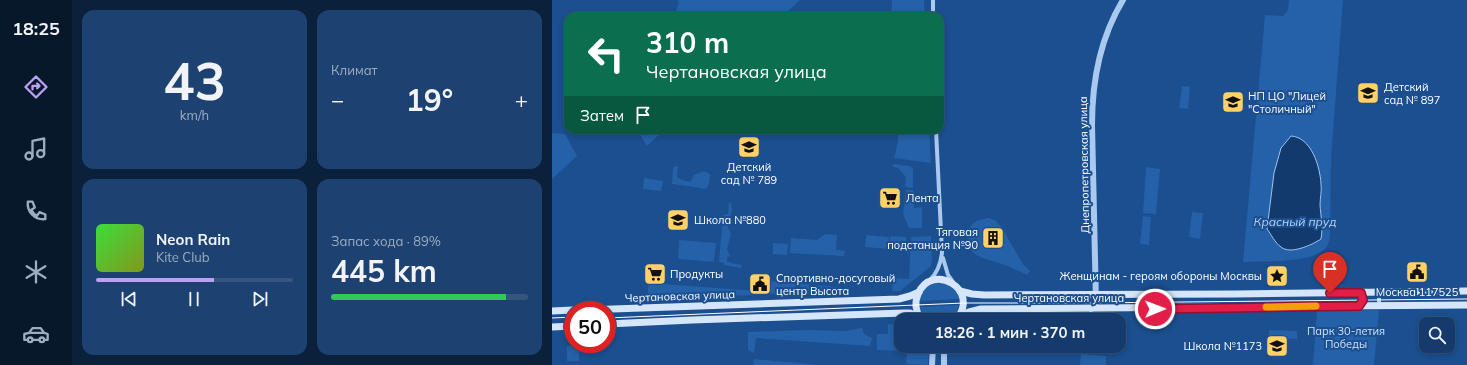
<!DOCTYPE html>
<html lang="ru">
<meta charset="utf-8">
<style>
body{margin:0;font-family:Mulish,sans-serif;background:#1d4271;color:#f1f3f6;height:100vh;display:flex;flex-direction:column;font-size:15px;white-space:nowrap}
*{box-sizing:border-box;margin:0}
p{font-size:13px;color:#9dadc1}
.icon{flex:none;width:22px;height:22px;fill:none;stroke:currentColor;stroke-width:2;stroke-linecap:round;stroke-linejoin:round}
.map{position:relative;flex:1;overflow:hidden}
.side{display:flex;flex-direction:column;gap:10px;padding:10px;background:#0b203b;width:480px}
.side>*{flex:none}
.guide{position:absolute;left:12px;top:12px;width:380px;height:122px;border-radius:12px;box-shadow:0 2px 6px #0003,0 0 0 1px #33557e;background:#0b6e4f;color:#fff;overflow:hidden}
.tools{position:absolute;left:867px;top:317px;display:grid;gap:8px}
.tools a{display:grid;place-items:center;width:36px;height:36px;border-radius:8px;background:#143b6b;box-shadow:0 2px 6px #0003,0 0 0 1px #33557e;font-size:20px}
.speed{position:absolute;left:12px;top:301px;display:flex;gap:8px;font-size:20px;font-weight:700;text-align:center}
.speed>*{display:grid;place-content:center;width:52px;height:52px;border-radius:50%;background:#143b6b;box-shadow:0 2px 6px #0003,0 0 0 1px #33557e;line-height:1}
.speed .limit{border:6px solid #d22;background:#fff;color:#111}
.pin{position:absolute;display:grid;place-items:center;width:34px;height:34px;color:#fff;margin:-41px -17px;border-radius:50% 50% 50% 0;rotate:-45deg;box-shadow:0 0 4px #0007}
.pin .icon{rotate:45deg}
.me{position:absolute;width:44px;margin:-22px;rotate:89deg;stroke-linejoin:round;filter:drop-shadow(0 0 3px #0008)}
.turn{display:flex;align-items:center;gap:14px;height:84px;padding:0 16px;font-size:18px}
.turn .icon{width:52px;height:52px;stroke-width:2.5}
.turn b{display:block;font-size:28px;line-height:34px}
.then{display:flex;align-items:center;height:38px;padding:0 16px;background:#0003;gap:8px;font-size:15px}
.big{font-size:30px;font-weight:700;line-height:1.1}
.side .widget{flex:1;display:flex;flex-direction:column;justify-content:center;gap:6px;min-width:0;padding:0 14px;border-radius:12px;background:#1d4271}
.side .dial{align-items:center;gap:0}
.dial b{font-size:52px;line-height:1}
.song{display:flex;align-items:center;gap:12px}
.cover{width:48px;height:48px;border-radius:6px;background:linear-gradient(135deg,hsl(120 70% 55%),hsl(70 70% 35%))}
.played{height:4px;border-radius:2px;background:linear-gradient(90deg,#bca0f2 60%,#33557e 60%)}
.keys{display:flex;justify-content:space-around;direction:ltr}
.heat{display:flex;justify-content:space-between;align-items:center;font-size:22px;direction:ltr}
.charge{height:6px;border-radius:3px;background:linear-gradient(90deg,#34c759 89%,#33557e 0)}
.side .tiles{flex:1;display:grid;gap:10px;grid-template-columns:repeat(2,1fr)}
.trip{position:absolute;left:342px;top:313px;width:232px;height:40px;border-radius:12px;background:#143b6b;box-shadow:0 2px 6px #0003,0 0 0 1px #33557e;font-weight:700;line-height:40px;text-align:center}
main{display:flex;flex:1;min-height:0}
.tab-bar{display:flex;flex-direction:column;width:72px;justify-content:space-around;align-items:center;background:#08182b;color:#9dadc1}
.tab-bar .icon{width:28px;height:28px}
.tab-bar .current{color:#bca0f2}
.tab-bar b{font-size:18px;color:#f1f3f6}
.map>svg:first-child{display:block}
.green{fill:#2461a8}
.water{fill:#123a6d;stroke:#9cc4f0}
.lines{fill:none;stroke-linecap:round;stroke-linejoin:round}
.minor{stroke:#a9c9ee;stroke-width:4}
.tertiary{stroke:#a9c9ee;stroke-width:6}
.secondary{stroke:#d6e6fa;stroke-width:7}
.tram{stroke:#fff;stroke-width:1}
.route-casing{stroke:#92132f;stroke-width:10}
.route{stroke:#e11d48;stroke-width:7}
.slow{stroke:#f59e0b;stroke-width:7}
.labels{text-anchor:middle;stroke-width:4;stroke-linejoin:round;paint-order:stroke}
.poi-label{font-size:11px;fill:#fff;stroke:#1b4f8f;text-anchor:start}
.street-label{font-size:11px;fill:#fff;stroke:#1b4f8f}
.park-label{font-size:11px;fill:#cfe3fa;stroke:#1b4f8f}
.water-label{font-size:12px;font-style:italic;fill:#b5d3f5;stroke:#1b4f8f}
</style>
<main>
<nav class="tab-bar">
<b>18:25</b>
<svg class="icon current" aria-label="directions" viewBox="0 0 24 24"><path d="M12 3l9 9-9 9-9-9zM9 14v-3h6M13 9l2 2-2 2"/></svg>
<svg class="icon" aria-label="music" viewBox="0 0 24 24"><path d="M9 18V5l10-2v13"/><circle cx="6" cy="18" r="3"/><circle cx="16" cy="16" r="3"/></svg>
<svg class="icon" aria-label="phone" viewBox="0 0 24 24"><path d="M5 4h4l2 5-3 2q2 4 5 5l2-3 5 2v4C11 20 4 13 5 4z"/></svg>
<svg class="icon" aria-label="climate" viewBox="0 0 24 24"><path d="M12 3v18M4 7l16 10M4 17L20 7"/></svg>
<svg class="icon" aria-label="car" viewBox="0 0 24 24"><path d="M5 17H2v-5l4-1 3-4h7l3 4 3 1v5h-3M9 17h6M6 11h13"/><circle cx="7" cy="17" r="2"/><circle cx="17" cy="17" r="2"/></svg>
</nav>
<section class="side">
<div class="tiles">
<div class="widget dial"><b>43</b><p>km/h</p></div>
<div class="widget"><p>Климат</p>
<div class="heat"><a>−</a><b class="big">19°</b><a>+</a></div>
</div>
<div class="widget">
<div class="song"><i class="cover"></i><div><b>Neon Rain</b><p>Kite Club</p></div></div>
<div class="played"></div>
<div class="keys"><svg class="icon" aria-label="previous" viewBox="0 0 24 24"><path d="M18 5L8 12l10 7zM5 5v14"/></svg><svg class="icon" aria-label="pause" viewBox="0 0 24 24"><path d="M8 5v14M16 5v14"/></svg><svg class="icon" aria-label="next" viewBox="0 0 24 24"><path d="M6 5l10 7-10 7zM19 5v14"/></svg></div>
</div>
<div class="widget"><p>Запас хода · 89%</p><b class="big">445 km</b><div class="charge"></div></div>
</div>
</section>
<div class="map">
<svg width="915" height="365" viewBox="0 0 915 365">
<rect width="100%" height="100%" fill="#1b4f8f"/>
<g class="green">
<path d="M125,0H248L231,16H214L212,14L210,16H127L124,11L127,2Z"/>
<path d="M340,0H372L373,16H339Z"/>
<path d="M737,0H791L779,158L778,237C777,241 776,246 773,249C760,263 711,261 691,262L713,15L731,16L736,10Z"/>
<path d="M630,86L638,87L636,109L627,108Z"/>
<path d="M85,130H112L95,146Z"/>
<path d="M346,130H377L379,163L342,158L346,142Z"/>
<path d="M0,133L13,134L25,156L0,179Z"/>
<path d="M341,164L358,166L361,168V188L353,187L354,177L346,168L341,167Z"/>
<path d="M126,166L125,177L130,180L138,182L142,175L152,171L158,174L157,184L154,189L136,186L120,184L121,167Z"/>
<path d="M594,167L608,169L604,214L591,213Z"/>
<path d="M92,178L111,181L109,191L91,189Z"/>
<path d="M354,190H361L362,208L370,207V228H357L351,214Z"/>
<path d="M177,202L179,203L180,210L176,228L179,234L175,249L178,256L175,257V261L179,263L190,265L189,268L172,265V263L167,262L171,215L176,214Z"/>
<path d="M640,212L651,213L648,239L637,237Z"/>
<path d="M591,216L599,217L597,245L588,244Z"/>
<path d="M437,218L443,220L450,228L471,264L478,271L475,275C466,271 457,266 447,263C435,259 418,257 416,242C415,238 415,233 417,229C421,221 428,219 437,218Z"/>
<path d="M273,234L285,235L284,250L293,251L292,256L238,253L239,238L265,240Z"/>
<path d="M314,235L337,237L336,249L313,247Z"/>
<path d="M340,236L354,237L357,250L356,254L352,250L344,251L338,248V237Z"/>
<path d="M379,236L380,261L378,267L348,291H340L341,278L357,279L359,237Z"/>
<path d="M127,240L164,243L162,262L126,259Z"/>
<path d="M221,243L236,244L235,255L221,254Z"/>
<path d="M218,281L296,288V291L216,294Z"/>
<path d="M381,282C393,282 405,286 407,299L367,301C369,292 373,287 381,282Z"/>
<path d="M96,283L206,291L205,295L96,298Z"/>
<path d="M407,305L405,312L395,320L376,319L370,313L368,307Z"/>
<path d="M827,310L822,365H761L765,311Z"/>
<path d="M352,318L355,320H349V346H377L376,365L354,364L355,351L325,350V334H336V324L342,325V319Z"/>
<path d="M310,328L312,334L320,338L318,346L204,338L202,353L196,350V332L257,330L293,331Z"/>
<path d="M717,330L745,331V339L717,338Z"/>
<rect x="15" y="346" width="12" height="15"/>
<path d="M529,354L554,356V365H528Z"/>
<path d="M202,359L267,365H201Z"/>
</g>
<path class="water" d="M739,136C759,137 768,166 769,184C770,191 768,198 768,205C769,217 771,228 769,239C760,245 738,255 729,247C723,243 719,234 715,229L722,173L729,148Z"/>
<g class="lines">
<g class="minor">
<path d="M381,0V16"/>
<path d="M391,258L396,275L401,282"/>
<path d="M378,280C386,272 389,263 390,252L384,130"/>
<path d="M808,305L811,300L809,293"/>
<path d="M830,305L827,303V297L831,293"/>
</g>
<g class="tertiary">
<path d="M539,309L543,306L544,303L540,125C540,82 548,38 571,0"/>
<path d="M380,365L381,346"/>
<path d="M392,365V346"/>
</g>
<g class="secondary">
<path d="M408,291L420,294L432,295L684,294L915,291"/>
<path d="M32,310L347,299L358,296L367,292"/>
<path d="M0,311L21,310"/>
<path d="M408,316L417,312L429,309L915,305"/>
<path d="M368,318C364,311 362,303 366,294C380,261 430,290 404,320"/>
<path d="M55,324L140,320L352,313H358L368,318"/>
<path d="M0,327L21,326"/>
</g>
<g class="tram">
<path d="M0,318L21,317"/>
<path d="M55,318L412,303H534L915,299"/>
</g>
</g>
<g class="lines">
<g class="route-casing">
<path id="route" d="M603,309L807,306L811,300L809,293H778"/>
</g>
<use href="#route" class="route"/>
<path class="slow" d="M714,307L764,306"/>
</g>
<defs>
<g id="school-square" transform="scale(1.15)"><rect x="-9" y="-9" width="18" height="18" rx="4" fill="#ffd166" stroke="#1b4f8f"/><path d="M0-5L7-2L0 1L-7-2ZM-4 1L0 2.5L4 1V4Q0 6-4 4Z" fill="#111"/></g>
<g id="supermarket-square" transform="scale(1.15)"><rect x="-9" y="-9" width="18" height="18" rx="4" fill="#ffd166" stroke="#1b4f8f"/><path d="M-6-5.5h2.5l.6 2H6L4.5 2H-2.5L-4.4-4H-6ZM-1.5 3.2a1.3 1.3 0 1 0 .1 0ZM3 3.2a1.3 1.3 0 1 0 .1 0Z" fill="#111"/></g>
<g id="building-square" transform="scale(1.15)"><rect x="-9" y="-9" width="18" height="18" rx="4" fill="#ffd166" stroke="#1b4f8f"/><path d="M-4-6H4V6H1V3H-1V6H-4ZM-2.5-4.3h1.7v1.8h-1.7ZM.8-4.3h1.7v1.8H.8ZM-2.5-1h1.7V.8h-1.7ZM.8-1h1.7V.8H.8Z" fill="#111"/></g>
<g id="civic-square" transform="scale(1.15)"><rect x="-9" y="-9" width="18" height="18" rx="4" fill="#ffd166" stroke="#1b4f8f"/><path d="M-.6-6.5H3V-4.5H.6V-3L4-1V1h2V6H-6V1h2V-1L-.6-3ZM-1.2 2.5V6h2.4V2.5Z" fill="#111"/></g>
<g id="sight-square" transform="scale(1.15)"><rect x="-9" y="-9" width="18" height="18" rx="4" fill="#ffd166" stroke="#1b4f8f"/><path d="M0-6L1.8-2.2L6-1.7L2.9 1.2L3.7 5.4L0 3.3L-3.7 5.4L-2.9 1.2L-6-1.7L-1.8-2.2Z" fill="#111"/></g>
</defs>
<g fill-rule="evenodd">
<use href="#school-square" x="816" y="93"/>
<use href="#school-square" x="681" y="102"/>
<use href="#school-square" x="197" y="147"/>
<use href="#supermarket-square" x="338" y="198"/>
<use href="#school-square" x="126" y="220"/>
<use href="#building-square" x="441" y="238"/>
<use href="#civic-square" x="865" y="272"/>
<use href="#supermarket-square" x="103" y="274"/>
<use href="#sight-square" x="725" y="276"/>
<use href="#civic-square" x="208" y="284"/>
<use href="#school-square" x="725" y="346"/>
</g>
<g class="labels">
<g class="poi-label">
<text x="832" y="91">Детский<tspan x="832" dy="13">сад № 897</tspan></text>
<text x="696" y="100">НП ЦО "Лицей<tspan x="696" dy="13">"Столичный"</tspan></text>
<text x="197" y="171" text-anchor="middle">Детский<tspan x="197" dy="13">сад № 789</tspan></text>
<text x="354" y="202">Лента</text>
<text x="142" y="224">Школа №880</text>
<text x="426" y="236" text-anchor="end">Тяговая<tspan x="426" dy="13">подстанция №90</tspan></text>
<text x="118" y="278">Продукты</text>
<text x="710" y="280" text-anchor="end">Женщинам - героям обороны Москвы</text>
<text x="224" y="282">Спортивно-досуговый<tspan x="224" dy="13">центр Высота</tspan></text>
<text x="865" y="296" text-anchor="middle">Москва 117525</text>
<text x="710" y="350" text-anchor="end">Школа №1173</text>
</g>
<g class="street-label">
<text transform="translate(532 165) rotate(-91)" y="4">Днепропетровская улица</text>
<text transform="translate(128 296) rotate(-2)" y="4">Чертановская улица</text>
<text x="517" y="302">Чертановская улица</text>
</g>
<g class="park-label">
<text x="794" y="335">Парк 30-летия<tspan x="794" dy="13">Победы</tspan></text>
</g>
<g class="water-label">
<text x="743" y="226">Красный пруд</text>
</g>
</g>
</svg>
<div class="tools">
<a><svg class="icon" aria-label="search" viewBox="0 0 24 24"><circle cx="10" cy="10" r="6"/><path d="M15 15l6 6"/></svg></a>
</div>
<div class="speed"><div class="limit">50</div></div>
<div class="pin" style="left:778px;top:293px;background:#d93025"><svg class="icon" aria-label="arrive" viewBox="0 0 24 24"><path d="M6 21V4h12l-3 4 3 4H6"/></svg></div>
<svg class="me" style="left:603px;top:309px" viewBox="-20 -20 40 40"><circle r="17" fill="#e11d48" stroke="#fff" stroke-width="3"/><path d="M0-11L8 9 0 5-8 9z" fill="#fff"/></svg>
<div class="trip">18:26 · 1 мин · 370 m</div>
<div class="guide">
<div class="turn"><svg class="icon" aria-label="left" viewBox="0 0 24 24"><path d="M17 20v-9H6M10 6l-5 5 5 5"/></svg><div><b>310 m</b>Чертановская улица</div></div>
<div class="then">Затем<svg class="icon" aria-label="arrive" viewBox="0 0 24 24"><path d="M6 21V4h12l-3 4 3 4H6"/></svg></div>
</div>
</div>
</main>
